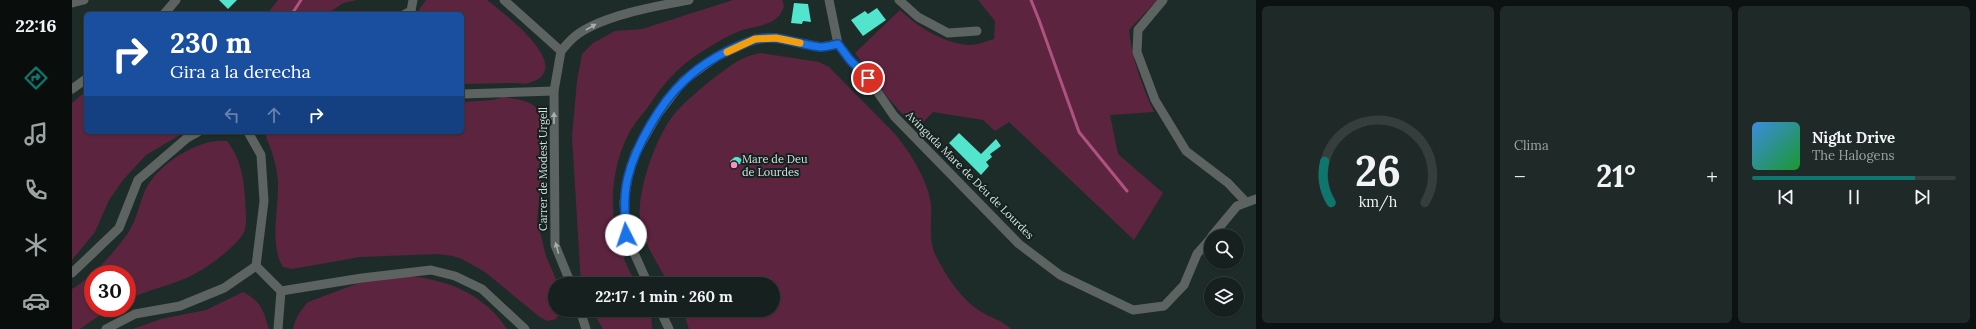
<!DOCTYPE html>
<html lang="es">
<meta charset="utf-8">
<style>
body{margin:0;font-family:Lora,serif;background:#1f2928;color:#f1f3f6;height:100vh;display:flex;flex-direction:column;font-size:15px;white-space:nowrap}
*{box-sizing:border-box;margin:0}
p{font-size:13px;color:#9ea3a4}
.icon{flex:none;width:22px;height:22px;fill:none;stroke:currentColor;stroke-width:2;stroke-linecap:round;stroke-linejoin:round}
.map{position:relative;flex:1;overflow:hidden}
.panel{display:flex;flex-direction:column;gap:6px;padding:6px;background:#0c1211;width:720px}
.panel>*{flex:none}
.guide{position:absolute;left:12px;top:12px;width:380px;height:122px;border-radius:6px;box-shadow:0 1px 3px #0004,0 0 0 1px #353e3d;background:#1a4fa0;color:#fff;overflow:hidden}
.controls{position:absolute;left:1132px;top:229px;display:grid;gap:8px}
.controls a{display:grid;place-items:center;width:40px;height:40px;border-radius:50%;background:#16211f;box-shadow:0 1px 3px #0004,0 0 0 1px #353e3d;font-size:20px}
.speed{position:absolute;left:12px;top:265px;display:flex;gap:8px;font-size:20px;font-weight:700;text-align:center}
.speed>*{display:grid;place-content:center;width:52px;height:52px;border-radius:50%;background:#16211f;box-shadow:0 1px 3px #0004,0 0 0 1px #353e3d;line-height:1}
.speed .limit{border:6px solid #d22;background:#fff;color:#111}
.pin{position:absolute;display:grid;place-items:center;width:34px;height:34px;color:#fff;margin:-17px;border:2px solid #fff;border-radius:50%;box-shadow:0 1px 4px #0007}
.me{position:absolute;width:44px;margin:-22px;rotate:356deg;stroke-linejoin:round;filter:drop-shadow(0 0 3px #0008)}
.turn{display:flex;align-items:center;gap:14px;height:84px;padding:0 20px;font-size:18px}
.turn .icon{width:52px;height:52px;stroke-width:2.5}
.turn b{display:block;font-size:28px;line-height:34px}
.lanes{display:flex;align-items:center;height:38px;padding:0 20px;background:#0003;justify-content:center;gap:20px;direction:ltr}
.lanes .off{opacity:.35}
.big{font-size:30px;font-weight:800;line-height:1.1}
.panel .widget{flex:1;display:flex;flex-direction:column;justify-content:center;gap:6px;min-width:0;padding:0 14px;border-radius:6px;background:#1f2928}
.panel .dial{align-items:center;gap:0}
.dial svg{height:104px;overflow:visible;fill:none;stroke:#353e3d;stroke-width:7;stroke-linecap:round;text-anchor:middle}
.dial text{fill:#f1f3f6;stroke:none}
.song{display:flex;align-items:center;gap:12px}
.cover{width:48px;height:48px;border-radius:6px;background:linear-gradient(135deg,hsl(210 70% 55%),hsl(130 70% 35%))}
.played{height:4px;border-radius:2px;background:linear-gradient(90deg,#0f766e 80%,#353e3d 80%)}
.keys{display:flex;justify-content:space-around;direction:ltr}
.heat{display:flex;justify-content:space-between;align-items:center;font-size:22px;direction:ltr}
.panel .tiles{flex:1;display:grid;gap:6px;grid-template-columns:repeat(3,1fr)}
.trip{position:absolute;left:476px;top:277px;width:232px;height:40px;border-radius:20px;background:#16211f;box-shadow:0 1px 3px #0004,0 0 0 1px #353e3d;font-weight:800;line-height:40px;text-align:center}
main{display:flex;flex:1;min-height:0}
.dock{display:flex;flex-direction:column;width:72px;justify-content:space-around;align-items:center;background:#090d0c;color:#9ea3a4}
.dock .icon{width:28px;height:28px}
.dock .selected{color:#0f766e}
.dock b{font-size:18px;color:#f1f3f6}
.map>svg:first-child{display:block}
.green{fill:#5d2440}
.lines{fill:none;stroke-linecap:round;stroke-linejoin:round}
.stream{stroke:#ae537f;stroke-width:3}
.building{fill:#52e4cc}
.minor{stroke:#5c6361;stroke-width:9}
.oneway{fill:#a6aeab}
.route-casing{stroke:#114b97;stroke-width:10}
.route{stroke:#1a73e8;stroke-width:7}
.slow{stroke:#f59e0b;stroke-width:7}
.poi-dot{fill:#fc8fc2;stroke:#14221f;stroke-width:1.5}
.labels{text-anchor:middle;stroke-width:4;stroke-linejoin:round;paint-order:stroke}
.poi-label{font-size:11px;fill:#d7e0dd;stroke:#14221f;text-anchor:start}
.street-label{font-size:11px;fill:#d7e0dd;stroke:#14221f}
</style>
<main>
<nav class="dock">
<b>22:16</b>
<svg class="icon selected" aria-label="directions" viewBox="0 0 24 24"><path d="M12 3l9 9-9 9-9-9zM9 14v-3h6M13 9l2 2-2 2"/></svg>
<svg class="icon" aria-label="music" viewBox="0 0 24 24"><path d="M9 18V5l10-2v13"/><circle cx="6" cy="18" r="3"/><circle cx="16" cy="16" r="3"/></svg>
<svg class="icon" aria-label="phone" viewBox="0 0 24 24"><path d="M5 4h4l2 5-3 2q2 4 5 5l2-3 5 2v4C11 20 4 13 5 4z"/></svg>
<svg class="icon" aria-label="climate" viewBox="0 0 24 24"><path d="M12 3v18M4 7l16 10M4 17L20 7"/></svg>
<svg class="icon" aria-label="car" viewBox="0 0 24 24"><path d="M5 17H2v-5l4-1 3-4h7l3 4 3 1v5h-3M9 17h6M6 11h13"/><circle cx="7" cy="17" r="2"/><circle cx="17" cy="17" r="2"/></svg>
</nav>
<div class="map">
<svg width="1184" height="329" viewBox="0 0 1184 329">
<rect width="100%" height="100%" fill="#1d2c29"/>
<g class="green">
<path d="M206,0H285L271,3L255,14H195Z"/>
<path d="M354,0H415C430,12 503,66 460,82C454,85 448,83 442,83C425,83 407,84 390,84V14H344Z"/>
<path d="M661,0H710L712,6C710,12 708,16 702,20C693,26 681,27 670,30C654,36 637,47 623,56C603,70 589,87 576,107C569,116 560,126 555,137C533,183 537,241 565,284H509L500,136L505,81L510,54L521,43L543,31L570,29Z"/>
<path d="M906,0H1085L1057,30C1060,59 1070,86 1082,112L1038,115L1046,154L1091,193L1062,240L937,122L923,131L911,120L861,112L844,129L816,98L783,53L828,10C846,27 872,44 898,45C906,45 915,41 922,39L923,21Z"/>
<path d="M688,53L747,62L757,67L822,133C837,150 857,182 859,205C860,222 856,241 864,256C874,276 889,299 908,311C920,319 927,318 939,329H617L611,310H701V284H597C586,264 571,243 568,220C565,191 583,140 600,117C613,100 650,70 668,60C675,56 681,55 688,53Z"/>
<path d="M14,91V132H113L74,155L51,180L37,200L23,232L0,260V103Z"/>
<path d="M431,97C446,99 460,100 469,113L470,170L465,220L474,256L486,284H483V310H490L484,319L476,321L469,318L413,272L390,259L381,256L366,254L288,257L220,269L211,267C197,244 207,209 206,182C205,165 199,148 192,132H390V102L421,100Z"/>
<path d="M144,141H155C168,157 172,178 173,198C173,209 176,222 172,232C168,240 160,247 153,253C141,263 128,272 112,279C93,287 75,290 55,300V274H21V308H38L8,329H0V289C20,277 43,252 56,233C64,221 67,206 72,193C82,168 118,144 144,141Z"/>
<path d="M311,274C361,276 405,285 435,329H221C223,318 229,310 236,302Z"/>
<path d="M171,292C190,302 191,310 197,329H61L89,319L134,310Z"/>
<path d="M520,310H579L580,329H531Z"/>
</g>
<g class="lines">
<g class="stream">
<path d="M959,0L967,20L1007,132L1055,191"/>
<path d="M220,14L229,0"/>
</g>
</g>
<g class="building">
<path d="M147,0H165L156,9Z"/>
<path d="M722,3L736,4L739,22L731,21L730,24L719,23Z"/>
<path d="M805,8L814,20L791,36L779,20L793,11L796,14Z"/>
<path d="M887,133L909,154L924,139L929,146L918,154L920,157L914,162L917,166L909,175L877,143Z"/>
<path d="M663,157H666L673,161L660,168L658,161Z"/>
</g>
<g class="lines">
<g class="minor">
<path d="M432,0L489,51"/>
<path d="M757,0L766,44L778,60L796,78L822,116L947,244L988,275L1061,310L1092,306L1112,285L1125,254L1139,238"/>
<path d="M827,0L846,17L876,33L905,31"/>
<path d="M1091,0L1066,30L1065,52L1083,100L1114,151L1156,183L1174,202"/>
<path d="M0,3L12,0"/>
<path d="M92,14L104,0"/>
<path d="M333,14L339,11L341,0"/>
<path d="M489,51L482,91L483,245L499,284"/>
<path d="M489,51C494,45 500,38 506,34C533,15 585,6 617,0"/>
<path d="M0,89L14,79"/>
<path d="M390,94L482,91"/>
<path d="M1140,236L1165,206L1184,199"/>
<path d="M184,266L209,291L206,329"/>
<path d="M0,273L47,228L66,180L115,138L126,132"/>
<path d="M576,284L554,235L552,202L556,177L563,154L586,114L611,81L644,57L683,39L704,38L749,47L766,44"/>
<path d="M209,291L290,278L359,270L383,276L410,289L453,329"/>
<path d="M508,310L514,329"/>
<path d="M588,310L597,329"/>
<path d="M34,329L63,314L108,306L152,288L184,266L192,201L189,155L176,132"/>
</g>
</g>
<defs><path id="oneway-solid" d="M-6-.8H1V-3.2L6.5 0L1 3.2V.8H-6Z"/></defs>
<g class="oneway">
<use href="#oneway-solid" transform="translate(519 27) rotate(-30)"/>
<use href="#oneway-solid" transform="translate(482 118) rotate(-90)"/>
<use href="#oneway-solid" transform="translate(485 248) rotate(-105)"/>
</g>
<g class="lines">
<g class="route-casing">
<path id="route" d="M554,235C553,215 551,196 556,177C563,147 589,102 612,81C629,64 659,47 682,40C704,33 727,45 748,47C754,47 761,45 766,44L778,60L796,78"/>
</g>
<use href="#route" class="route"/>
<path class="slow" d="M655,52L683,39L704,38L728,43"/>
</g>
<circle class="poi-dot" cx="662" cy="165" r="4"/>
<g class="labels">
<g class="poi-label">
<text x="670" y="163">Mare de Deu<tspan x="670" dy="13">de Lourdes</tspan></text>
</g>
<g class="street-label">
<text transform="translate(471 169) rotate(-90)" y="4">Carrer de Modest Urgell</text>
<text transform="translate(898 175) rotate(45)" y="4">Avinguda Mare de Déu de Lourdes</text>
</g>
</g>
</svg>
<div class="controls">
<a><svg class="icon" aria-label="search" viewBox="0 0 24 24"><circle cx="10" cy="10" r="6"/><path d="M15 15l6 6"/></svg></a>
<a><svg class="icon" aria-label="layers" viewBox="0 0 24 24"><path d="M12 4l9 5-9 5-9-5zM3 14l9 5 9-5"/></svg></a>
</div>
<div class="speed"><div class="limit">30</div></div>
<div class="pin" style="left:796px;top:78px;background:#d93025"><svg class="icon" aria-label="arrive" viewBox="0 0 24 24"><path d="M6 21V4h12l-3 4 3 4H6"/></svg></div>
<svg class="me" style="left:554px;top:235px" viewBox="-20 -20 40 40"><circle r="19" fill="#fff"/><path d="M0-13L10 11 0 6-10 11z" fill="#1a73e8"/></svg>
<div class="trip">22:17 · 1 min · 260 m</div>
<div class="guide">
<div class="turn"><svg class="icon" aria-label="right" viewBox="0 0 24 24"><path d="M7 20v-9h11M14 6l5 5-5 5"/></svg><div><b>230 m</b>Gira a la derecha</div></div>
<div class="lanes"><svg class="icon off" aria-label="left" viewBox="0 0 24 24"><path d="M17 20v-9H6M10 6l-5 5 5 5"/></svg><svg class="icon off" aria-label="ahead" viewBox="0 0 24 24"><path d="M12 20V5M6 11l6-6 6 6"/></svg><svg class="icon" aria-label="right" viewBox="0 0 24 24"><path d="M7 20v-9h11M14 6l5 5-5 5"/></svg></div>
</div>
</div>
<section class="panel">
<div class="tiles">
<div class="widget dial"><svg viewBox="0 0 100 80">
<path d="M14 69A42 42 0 1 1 86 69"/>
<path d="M14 69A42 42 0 0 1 9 37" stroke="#0f766e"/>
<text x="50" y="56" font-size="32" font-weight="700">26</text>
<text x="50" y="72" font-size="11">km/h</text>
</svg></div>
<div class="widget"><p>Clima</p>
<div class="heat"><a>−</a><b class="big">21°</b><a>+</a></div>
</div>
<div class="widget">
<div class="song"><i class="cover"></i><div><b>Night Drive</b><p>The Halogens</p></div></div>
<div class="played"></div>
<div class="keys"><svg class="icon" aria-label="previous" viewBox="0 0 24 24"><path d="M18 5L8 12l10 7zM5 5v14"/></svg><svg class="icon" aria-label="pause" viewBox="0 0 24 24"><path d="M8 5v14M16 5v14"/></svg><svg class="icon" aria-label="next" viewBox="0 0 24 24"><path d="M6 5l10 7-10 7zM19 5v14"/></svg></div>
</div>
</div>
</section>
</main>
